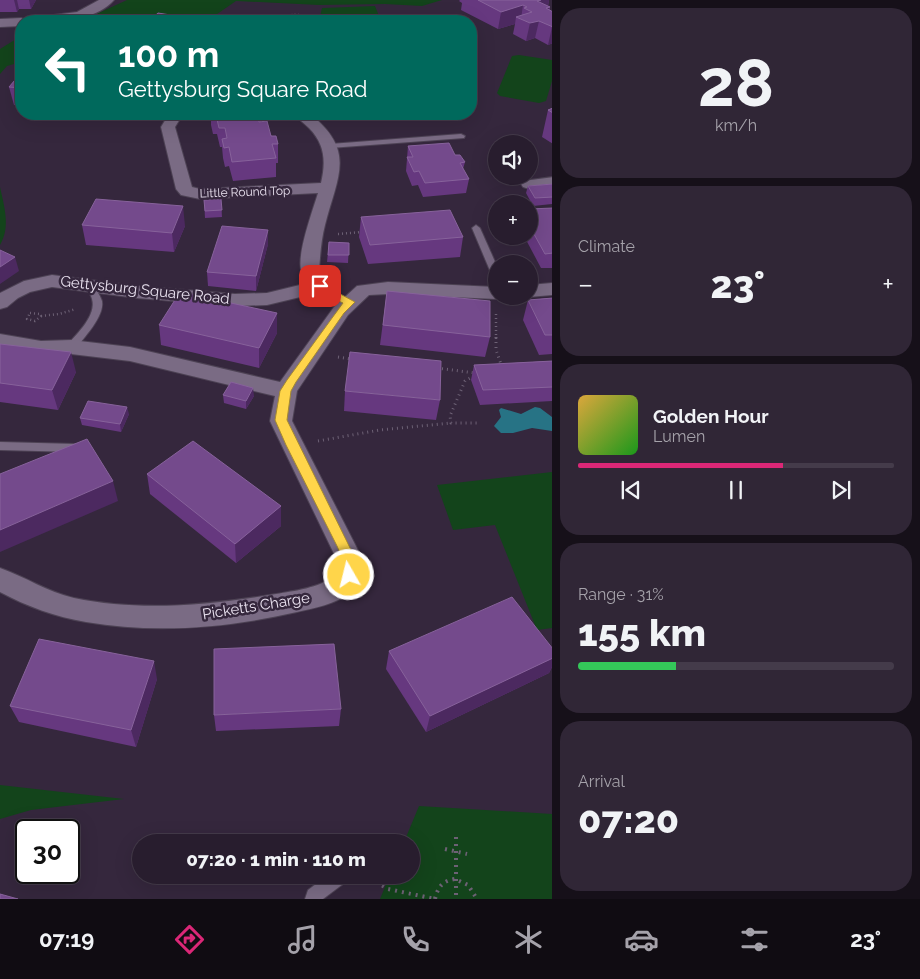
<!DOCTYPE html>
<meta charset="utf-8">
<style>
body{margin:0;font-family:Raleway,sans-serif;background:#302636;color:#f1f3f6;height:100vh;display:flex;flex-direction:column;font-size:19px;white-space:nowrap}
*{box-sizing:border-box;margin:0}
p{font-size:16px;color:#a5a2aa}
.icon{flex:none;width:28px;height:28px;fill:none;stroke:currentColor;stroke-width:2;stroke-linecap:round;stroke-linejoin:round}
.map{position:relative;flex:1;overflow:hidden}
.drawer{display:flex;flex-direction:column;gap:8px;padding:8px;background:#161019;width:368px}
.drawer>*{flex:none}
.guide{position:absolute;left:15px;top:15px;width:462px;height:105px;border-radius:20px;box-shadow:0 5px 20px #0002,0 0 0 1px #443b4a;background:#00695c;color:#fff;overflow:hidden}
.fabs{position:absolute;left:488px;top:135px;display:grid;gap:10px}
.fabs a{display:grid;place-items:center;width:50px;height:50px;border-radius:50%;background:#281d2e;box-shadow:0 5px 20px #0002,0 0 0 1px #443b4a;font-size:25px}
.speed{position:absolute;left:15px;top:819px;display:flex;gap:10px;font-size:25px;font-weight:700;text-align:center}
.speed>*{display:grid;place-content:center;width:65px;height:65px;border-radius:50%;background:#281d2e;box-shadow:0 5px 20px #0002,0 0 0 1px #443b4a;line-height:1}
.speed .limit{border:2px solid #111;border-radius:8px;background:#fff;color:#111}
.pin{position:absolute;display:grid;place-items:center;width:42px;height:42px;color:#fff;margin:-21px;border-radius:10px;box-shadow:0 2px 8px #0006}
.me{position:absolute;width:55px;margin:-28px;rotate:352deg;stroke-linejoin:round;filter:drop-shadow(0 0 4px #0008)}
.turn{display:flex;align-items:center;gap:18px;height:105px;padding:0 20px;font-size:22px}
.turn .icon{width:65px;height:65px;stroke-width:2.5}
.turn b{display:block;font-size:35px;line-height:42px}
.big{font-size:38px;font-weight:800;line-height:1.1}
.drawer .widget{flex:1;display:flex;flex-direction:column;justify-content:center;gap:8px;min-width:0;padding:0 18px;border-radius:20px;background:#302636}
.drawer .dial{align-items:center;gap:0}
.dial b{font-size:65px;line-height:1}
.song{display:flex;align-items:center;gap:15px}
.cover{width:60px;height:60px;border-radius:8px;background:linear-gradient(135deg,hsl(40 70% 55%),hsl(120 70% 35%))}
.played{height:5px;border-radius:2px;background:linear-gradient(90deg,#db2777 65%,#443b4a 65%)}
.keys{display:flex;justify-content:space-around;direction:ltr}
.heat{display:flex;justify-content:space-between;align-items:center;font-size:28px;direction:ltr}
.charge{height:8px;border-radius:4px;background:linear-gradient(90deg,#34c759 31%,#443b4a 0)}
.trip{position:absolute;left:132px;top:834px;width:288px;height:50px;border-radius:25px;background:#281d2e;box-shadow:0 5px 20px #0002,0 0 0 1px #443b4a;font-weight:800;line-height:50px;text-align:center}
.menu{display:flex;height:80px;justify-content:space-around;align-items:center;background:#100c12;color:#a5a2aa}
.menu .icon{width:35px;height:35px}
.menu .active{color:#db2777}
.menu b{font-size:22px;color:#f1f3f6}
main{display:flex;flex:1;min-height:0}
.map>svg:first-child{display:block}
.green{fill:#13441b}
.water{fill:#277385}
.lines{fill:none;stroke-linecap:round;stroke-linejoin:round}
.lane-casing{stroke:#4d4254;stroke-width:2}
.street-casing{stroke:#4d4254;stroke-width:2}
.path-far3{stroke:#6d6175;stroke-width:2;stroke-dasharray:0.5 2.5;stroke-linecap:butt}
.path-far2{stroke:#6d6175;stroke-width:2.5;stroke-dasharray:1 3;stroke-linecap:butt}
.path-far1{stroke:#6d6175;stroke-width:3;stroke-dasharray:1 4;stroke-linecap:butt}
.path{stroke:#6d6175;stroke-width:4;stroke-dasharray:2 5;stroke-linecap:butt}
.lane{fill:#7a6b84;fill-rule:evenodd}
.street{fill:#7a6b84;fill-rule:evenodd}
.wall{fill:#66387f}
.shaded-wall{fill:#4c2960}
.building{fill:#744a8c;stroke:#87629b}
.route{fill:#ffd54a;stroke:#a68a30}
.labels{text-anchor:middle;stroke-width:5;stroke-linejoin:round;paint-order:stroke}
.far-street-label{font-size:12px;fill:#eae2f0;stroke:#35273d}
.street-label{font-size:15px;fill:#eae2f0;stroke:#35273d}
</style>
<main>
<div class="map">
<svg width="553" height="899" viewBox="0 0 553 899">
<rect width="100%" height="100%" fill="#35273d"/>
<g class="green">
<path d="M127,0H442L422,6L385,4L319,5L236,1L207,21H68L92,16Z"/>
<path d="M375,6L381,21H319L322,8Z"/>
<path d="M21,36V62L7,66L0,74V49Z"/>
<path d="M519,55L552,60V81L546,101L539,103L500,96L497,93L512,56Z"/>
<path d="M0,187C4,206 11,227 0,245Z"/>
<path d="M552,472V628L537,630L495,525L453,530L437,485Z"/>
<path d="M0,785L124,799L31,810L0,819Z"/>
<path d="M419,806L552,814V899H380L390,875H411V842H404Z"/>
</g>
<path class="water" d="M535,407L540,408L552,417V431L532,428L513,433H501L494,426L501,417L499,410L501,408L521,414Z"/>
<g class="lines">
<g class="lane-casing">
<g id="lane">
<path d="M461,134L465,136L464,138L330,148L326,146L330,144Z"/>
<path d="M476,225L480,228L496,264V276L491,273L472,228Z"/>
<path d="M89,282L92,283C95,288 100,295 102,301C105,316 83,339 75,349H67L66,347L67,345C77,334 97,315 92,299C91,294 87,290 84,285Z"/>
<path d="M0,442L76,444L82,448L76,452L0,450Z"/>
<path d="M328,875H349L347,881L323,899H305L308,890Z"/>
</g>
</g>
<g class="street-casing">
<g id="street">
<path d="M99,0H114C96,21 57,23 32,21L38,17L77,12Z"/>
<path d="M21,18L27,21H21V26L0,27V19Z"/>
<path d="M169,114H183L175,127L192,187L200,189L321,183C326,162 325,144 309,128C304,123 298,119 294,114H310C357,151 337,177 325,225C321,241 320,256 319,272C325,280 334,285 339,293L337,297L330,299L317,293L267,305L235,306L137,298L52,287L30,292L18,298L7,307L0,309V293L24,281L52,275L137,286L235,294L267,293L308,283C306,280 303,277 302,273C295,258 313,210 318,193L200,199L181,195L176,189L161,127Z"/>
<path d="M553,177V187L529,189L523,187L521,184L523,181Z"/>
<path d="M388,282L496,287V296H503L496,299L388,294L369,295L348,315L297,391L292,421L364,562C362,572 359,586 350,593C336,604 314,608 297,612C227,628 156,634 86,622C56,617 26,606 0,592V568C26,577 47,592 74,598C141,612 209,605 276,594C294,591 319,588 334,576L338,562L270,421L275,396L130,361L71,354L41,355L0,348V334L41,341L71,340L130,347L280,382L334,307L357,286Z"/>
<path d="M553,283V295L529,297L527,296H529V285Z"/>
</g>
</g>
<path class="path-far3" d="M286,21L281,16L297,14L312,21"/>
<g class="path-far2">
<path d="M338,234L362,232"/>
<path d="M30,313L40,314L41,316L35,321L27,319Z"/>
<path d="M496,314V339"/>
<path d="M41,316L59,314L76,309"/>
</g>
<g class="path-far1">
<path d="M496,337V350L502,367"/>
<path d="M338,357L351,359"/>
<path d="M437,368L475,373"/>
<path d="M474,376L465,381L450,416L451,423H477"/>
<path d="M318,441L380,430L451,423"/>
</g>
<g class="path">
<path d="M456,837V899"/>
<path d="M445,849L467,854"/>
<path d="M364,875L388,889L435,899"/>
<path d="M435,899C438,887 442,881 455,879L468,885L477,899"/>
</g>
<use href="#lane" class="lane"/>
<use href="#street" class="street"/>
</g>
<g class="wall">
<path d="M0,0H36L31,9H19L17,12H0Z"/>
<path d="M460,0H549L548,6L550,7V10L553,12V43L548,45L535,38L526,41L513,34L515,24L498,29L461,10L462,3L459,1Z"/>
<path d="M21,73V106L14,105L9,87Z"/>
<path d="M553,107V144L542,137L548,110L552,108Z"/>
<path d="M211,114H261V122L278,144V163H276V177L233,181L229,166L225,167L223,158L222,147H220L217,134H213L211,125Z"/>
<path d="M354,114H381L363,119Z"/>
<path d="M408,146L465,162L463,169L469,179L466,193L423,197L418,185L412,186L406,171Z"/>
<path d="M553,184V204L533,206L526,193L528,186Z"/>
<path d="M221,199L222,217L205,218L204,200Z"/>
<path d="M553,208V268H541L524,236H529V209Z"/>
<path d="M361,217L463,237L460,257L368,264L359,237Z"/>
<path d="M82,225L185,226L174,252L86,245Z"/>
<path d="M329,242L349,243L348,263L327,262Z"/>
<path d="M268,244L256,291L208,286L207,272Z"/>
<path d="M387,291L490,337L485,357L380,345Z"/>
<path d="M553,298V354L539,355L523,320L528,300Z"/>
<path d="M277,313V333L259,368L161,345L159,325Z"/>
<path d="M0,344L76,372L58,410L0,402Z"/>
<path d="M553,361V401L480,405L471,380L474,365Z"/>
<path d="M345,391L440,400L436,420L344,411Z"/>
<path d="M223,395L254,396L246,409L224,403Z"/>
<path d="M129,414L121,432L82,425L80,418Z"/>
<path d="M147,474L281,506V526L236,563L150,494Z"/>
<path d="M553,649V665L549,673L426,732L386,669L389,651Z"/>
<path d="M157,679L136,747L19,722L10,706Z"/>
<path d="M341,709L339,726L216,731L214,715Z"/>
</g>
<g class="shaded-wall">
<path d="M14,0H17L19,9L17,12Z"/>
<path d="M29,0H36L31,9Z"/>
<path d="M541,0H549L548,8L550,7L546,24L537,1Z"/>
<path d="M523,5L521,19L516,17L515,24L498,29L501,12Z"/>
<path d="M539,21L535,38L526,41L530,23Z"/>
<path d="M553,23V43L548,45L552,27Z"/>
<path d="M364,114H381L363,119Z"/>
<path d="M183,206L185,226L174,252L172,233Z"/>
<path d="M268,230V244L256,291V276Z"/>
<path d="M15,257L19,271L0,284V267Z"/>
<path d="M277,313V333L259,368V348Z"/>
<path d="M71,352L76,372L58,410L52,390Z"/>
<path d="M253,388L254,396L246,409V401Z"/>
<path d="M127,407L129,414L121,432L120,424Z"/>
<path d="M113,481L118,501L0,552V530Z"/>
<path d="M281,506V526L236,563L235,544Z"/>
<path d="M553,658V665L549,673L426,732L430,716Z"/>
<path d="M154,661L157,679L136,747L131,730Z"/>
</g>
<g class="building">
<path d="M478,0H541L537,1L550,7L546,8L553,12V27L539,21L530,23L516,17L532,12L524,8L527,7L523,5L501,12Z"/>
<path d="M158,13L183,17L185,15L194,16L192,18L213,21H149Z"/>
<path d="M21,73V88L9,87Z"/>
<path d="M553,108V113L548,110Z"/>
<path d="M212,114H257L259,122L267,121L271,136H276L278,144H272L276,158L232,162L229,147L224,148L222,139L227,138L225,128H219L216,115H212Z"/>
<path d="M449,143L455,155H460L465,162L460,163L469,179L425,183L419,171L414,172L407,157H413L408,146Z"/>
<path d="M553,184V197L535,198L528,186Z"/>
<path d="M96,199L183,206L172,233L82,225Z"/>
<path d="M221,199L222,210L205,211L204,200Z"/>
<path d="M553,208V253L545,254L529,225V209Z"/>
<path d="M450,210L463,237L370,245L361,217Z"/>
<path d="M222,226L268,230L256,276L207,272Z"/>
<path d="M329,242L349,243V255H328Z"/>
<path d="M0,250L15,257L0,267Z"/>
<path d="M387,291L490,301V337L383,325Z"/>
<path d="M180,292L277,313L259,348L159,325Z"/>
<path d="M553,298V335H545L528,300Z"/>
<path d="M0,344L71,352L52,390L0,383Z"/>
<path d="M350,352L441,361L440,400L345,391Z"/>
<path d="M553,361V387L483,390L474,365Z"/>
<path d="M231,382L253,388L246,401L223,395Z"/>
<path d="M88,401L127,407L120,424L80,418Z"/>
<path d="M87,439L113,481L0,530V474Z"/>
<path d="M193,441L281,506L235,544L147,474Z"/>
<path d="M512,597L553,649V658L430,716L389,651Z"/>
<path d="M39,639L154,661L131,730L10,706Z"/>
<path d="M334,644L341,709L214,715V649Z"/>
<path d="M0,894L18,899H0Z"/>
</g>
<path class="route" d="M320,283L355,302L344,313L296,382L291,391L287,420L357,562L354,578L349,580L344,578L343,575L344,562L337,546L286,445L275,420L280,391L287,380L343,303L321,293L315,286Z"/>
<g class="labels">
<g class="far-street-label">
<text transform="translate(245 192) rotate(-2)" y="4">Little Round Top</text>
</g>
<g class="street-label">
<text transform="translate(145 290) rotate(6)" y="5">Gettysburg Square Road</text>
<text transform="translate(256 606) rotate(-9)" y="5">Picketts Charge</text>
</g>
</g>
</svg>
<div class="fabs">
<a><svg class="icon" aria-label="sound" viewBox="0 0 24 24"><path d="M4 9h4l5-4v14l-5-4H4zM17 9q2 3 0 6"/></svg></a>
<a>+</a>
<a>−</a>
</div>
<div class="speed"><div class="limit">30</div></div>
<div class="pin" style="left:320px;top:286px;background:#d93025"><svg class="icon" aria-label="arrive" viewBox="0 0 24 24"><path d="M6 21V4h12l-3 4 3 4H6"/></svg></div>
<svg class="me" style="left:349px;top:575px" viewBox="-20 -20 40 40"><circle r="17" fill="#ffd54a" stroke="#fff" stroke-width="3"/><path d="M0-11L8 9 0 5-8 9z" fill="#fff"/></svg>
<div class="trip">07:20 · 1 min · 110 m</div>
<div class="guide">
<div class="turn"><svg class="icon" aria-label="left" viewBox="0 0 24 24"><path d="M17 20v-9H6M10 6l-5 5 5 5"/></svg><div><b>100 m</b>Gettysburg Square Road</div></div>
</div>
</div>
<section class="drawer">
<div class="widget dial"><b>28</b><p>km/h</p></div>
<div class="widget"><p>Climate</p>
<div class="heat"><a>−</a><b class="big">23°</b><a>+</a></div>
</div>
<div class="widget">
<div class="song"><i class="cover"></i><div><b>Golden Hour</b><p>Lumen</p></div></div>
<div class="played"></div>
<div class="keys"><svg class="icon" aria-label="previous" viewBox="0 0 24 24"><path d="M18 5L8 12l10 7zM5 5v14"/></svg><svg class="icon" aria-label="pause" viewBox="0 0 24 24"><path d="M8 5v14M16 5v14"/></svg><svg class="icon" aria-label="next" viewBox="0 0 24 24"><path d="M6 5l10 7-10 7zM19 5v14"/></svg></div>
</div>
<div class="widget"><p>Range · 31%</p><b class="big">155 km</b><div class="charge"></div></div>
<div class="widget"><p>Arrival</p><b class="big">07:20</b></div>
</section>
</main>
<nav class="menu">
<b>07:19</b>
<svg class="icon active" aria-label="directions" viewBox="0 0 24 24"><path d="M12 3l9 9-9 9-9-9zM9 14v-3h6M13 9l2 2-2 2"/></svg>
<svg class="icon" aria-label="music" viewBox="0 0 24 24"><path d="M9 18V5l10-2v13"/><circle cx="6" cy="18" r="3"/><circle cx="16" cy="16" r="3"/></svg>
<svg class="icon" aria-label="phone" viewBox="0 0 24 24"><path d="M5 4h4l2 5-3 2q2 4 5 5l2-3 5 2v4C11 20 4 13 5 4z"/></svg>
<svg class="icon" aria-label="climate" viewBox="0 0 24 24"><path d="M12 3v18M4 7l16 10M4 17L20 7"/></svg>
<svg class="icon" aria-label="car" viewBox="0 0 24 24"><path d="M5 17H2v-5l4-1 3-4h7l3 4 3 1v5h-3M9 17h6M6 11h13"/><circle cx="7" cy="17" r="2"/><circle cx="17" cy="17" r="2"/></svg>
<svg class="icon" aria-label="filters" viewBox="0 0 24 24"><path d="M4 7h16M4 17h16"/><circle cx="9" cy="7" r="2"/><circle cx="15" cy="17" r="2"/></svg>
<b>23°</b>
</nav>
